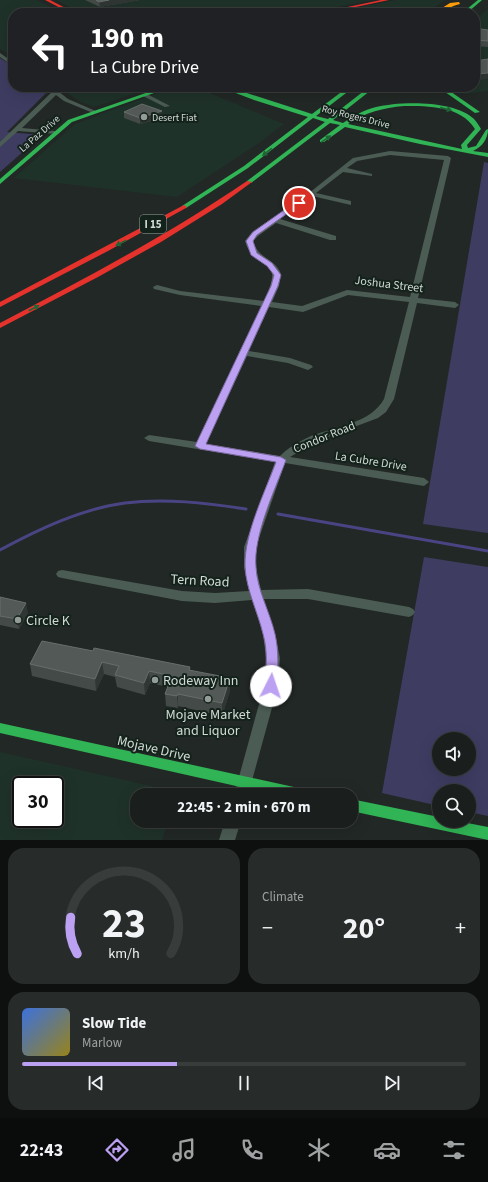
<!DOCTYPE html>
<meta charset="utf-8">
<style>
body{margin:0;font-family:"Source Sans 3",sans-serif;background:#272b29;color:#f1f3f6;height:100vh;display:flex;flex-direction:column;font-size:15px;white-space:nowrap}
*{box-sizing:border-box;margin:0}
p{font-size:13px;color:#9fa2a3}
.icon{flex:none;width:22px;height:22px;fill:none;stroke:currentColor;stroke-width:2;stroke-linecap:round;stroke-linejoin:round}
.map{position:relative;height:840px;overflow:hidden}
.sheet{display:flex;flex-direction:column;gap:8px;padding:8px;background:#0e100f;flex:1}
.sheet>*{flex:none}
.banner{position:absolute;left:8px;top:8px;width:472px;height:84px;border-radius:16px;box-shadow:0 4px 16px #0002,0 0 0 1px #383c3b;background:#202124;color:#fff;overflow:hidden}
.controls{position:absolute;left:432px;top:732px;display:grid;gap:8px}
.controls a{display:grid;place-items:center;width:44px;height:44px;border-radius:50%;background:#1a1e1c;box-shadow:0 4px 16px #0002,0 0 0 1px #383c3b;font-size:20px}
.speed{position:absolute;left:12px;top:776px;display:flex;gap:8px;font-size:20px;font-weight:700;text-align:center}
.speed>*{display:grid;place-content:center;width:52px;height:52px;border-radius:50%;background:#1a1e1c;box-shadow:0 4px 16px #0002,0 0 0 1px #383c3b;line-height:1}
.speed .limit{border:2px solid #111;border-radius:6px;background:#fff;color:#111}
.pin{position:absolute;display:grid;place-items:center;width:34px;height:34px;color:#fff;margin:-17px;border:2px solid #fff;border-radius:50%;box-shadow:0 1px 4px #0007}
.me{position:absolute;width:44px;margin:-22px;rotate:4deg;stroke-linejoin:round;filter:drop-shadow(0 0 3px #0008)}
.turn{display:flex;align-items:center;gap:14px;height:84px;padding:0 16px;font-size:18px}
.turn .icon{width:52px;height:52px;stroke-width:2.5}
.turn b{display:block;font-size:28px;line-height:34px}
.big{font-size:30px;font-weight:700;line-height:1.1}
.sheet .card{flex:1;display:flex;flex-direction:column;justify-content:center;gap:6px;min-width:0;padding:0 14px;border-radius:16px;background:#272b29}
.sheet .dial{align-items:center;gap:0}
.dial svg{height:104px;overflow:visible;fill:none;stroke:#383c3b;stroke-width:7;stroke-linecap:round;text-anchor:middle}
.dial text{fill:#f1f3f6;stroke:none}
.song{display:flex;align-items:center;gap:12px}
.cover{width:48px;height:48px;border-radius:6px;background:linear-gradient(135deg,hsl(220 70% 55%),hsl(50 70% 35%))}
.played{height:4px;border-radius:2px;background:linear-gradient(90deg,#bca0f2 35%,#383c3b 35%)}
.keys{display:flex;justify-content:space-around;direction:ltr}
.heat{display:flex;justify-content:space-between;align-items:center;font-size:22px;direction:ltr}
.sheet .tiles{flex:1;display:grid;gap:8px;grid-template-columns:1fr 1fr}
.card:last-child{grid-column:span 2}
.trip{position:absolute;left:130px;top:788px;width:228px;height:40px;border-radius:16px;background:#1a1e1c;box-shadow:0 4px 16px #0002,0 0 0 1px #383c3b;font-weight:700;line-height:40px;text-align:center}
.tab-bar{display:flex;height:64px;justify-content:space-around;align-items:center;background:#0a0c0b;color:#9fa2a3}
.tab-bar .icon{width:28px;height:28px}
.tab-bar .on{color:#bca0f2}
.tab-bar b{font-size:18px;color:#f1f3f6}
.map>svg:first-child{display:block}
.built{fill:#1f3229;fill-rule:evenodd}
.green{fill:#3e3c61;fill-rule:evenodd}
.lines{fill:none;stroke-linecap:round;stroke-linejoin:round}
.stream{stroke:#4b4484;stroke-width:3}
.street{fill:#4b5c54;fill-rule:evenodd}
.fast{fill:#30b455;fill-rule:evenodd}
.slow{fill:#ff9f0a;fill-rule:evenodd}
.jam{fill:#e5322d;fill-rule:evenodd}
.wall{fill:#444a47}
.shaded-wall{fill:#303633}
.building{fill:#535956;stroke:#676e6a}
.oneway{fill:#216436}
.route{fill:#bca0f2;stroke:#7a689d}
.poi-dot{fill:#949c97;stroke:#14221c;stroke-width:1.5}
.labels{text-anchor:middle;stroke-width:4;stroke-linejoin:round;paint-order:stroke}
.far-street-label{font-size:10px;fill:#d1dad5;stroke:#14221c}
.far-poi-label{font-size:10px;fill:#d1dad5;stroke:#14221c;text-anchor:start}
.shield{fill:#14221c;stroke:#98a39e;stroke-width:1}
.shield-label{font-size:11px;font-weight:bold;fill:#d1dad5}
.street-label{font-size:12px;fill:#d1dad5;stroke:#14221c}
.near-street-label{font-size:14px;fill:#d1dad5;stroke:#14221c}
.near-poi-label{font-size:14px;fill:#d1dad5;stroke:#14221c;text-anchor:start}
</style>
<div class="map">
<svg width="488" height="840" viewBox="0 0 488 840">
<rect width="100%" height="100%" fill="#222825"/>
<g class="built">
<path d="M0,0H37L62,13H13V57L0,49Z"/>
<path d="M56,0H373L306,13H82Z"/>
<path d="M396,0H445L427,13H329Z"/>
<path d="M488,9V91L465,94L455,87H475V20Z"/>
<path d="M58,87H155L94,107L81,102Z"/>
<path d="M173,87H195L284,124L259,143L177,197L14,178L75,124Z"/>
<path d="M0,752L178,792L177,795H137V821H168L162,840H0ZM21,785H55V819H21Z"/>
</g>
<g class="green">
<path d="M0,58L13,66V87H44L48,91L7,132L42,135L0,172Z"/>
<path d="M484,162L488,163V533L423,524Z"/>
<path d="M424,557L488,567V816L469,812V791H439V806L382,793ZM439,739H469V769H439Z"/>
</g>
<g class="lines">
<g class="stream">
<path d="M278,514L488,551"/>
<path d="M0,550C39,529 81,509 125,503C165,498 206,503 246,509"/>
</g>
<g class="street">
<path d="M0,53L13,62V66L0,57Z"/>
<path d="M46,87H53L68,99L98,112L93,113L64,101L56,95L22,128L55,131L57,132V134L18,131L0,147V142L52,92Z"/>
<path d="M143,94H147L170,106L165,107L143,96Z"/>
<path d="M390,151L448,156L451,158L418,298L455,302L459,305L455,308L417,303L394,399L386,412L378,418L317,441L290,457L424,478L429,482L424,486L285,463L256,547V568L261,590L308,589L409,607L413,609L415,612L413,615L409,617L308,599H264L275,634L280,658L278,686L248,795H234L264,686L266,658L263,634L252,600L215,603L182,601L62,578L58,577L56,574L58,571L62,570L182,591L215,593L249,591L244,568V547L275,462L149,441L144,438L149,435L197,442L261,306L180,295L154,289L153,287L157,285L180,291L264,301C287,252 255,276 245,241L252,232L309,193L353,158ZM390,155L444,160L410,297L347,290L302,306L272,302L279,286L281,274C275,258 258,259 253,241L258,236L276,223L330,240H336V236L280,219L312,196L351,205V201L316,193L343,172L372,176V174L347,168L357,161ZM348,295L409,302L384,399C371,423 335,427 311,436C300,441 289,447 280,456L206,444L247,356L288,363L308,370L313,367L311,365L290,358L249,351L269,307L303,312Z"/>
<path d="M225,821H241L235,840H219Z"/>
</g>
<g class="fast">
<path d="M478,0H482L467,13H462Z"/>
<path d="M163,87H171L72,122L0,184V179L68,120Z"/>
<path d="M220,87H228L312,114L348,87H354L316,116L328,119L369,87H375L333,120L343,123C353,116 364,110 376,107C400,101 455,100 474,119C477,122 479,126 481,129L467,145L468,148L476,146L486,130L488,129C488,139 482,147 473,151L488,153V157L420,144L345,127L324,142H320V140L340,125L330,123L251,183H247V181L325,122L313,118L248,168L186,208H182V206L244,166L308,117L254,100ZM404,106C429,106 461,106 475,129L461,145L462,149L348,124C366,112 383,108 404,106Z"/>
<path d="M438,87H444L480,112L475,113Z"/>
<path d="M0,723L303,789L308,791L310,795H276L0,733Z"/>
<path d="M351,799L439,817V821H457L488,827V840L351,811Z"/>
</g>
<path class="slow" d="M459,2L460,4C450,6 443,13 434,13L450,3Z"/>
<g class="jam">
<path d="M45,0H50L75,13H70Z"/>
<path d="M381,0H389L327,13H319Z"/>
<path d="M247,181L252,182L222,204L161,242L98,277L0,328V323C84,279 168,235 247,181Z"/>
<path d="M184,205L187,207L186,208L108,251L0,307V302Z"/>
</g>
</g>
<g class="wall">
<path d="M85,0H140L100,7Z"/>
<path d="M488,30V47L475,46V36Z"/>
<path d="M124,112L162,118L140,124L124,118Z"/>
<path d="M0,597L28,613L19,629L0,625Z"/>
<path d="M42,641L190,670L230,691L222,716L178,706V708L166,706L165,694L168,687L150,683L145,695L117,687L115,677L104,674L96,691L32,676L30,664Z"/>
</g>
<g class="shaded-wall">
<path d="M109,0H140L100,7L99,2Z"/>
<path d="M488,73V79L475,81V74Z"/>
<path d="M162,111V118L140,124V118Z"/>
<path d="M26,603L28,613L19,629L17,619Z"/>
<path d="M102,662L104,674L96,691L95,679Z"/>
<path d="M149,671L150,683L145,695L144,683Z"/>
<path d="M230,678V691L222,716V703Z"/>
<path d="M178,694V708L177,696Z"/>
</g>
<g class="building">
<path d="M96,0H109L99,2Z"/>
<path d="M481,29L488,30V41L475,40V36Z"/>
<path d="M488,59V73L475,74V61Z"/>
<path d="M142,104L162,111L140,118L124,112Z"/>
<path d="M0,597L26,603L17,619L0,616Z"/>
<path d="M42,641L93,651L94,648L190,667L189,670L230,678L222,703L178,694L177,696L165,694L172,676L149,671L144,683L115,675L119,666L102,662L95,679L30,664Z"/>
</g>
<defs><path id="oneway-solid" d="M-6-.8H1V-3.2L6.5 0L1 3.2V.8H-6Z"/></defs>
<g class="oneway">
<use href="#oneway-solid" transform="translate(446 109) rotate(13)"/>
<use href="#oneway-solid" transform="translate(326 139) rotate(-34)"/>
<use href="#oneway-solid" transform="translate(267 152) rotate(143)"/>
<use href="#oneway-solid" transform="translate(121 243) rotate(153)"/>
<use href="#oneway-solid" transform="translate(34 308) rotate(-28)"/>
</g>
<path class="route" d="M297,201L302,203L257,235L253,241L257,253L272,263L281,275L278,286L206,444L281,457L286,460C275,490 253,536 256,567C257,590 270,612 275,634C279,651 278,668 277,686L275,689L271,691L267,689L265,686C266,668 268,651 263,634C258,612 246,590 245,566C244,534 265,492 276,462L200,449L195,446L271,286L274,275L267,266L251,255L246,241L253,232Z"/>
<g class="poi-dot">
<circle cx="144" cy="117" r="4"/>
<circle cx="18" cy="620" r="4"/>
<circle cx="155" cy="680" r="4"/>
<circle cx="208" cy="699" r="4"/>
</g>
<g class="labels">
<g class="far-street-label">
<text transform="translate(356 116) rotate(14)" y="4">Roy Rogers Drive</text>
<text transform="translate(39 133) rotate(-41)" y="4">La Paz Drive</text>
</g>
<g class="far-poi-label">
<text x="152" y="121">Desert Fiat</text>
</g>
<rect class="shield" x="140" y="215" width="26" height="18" rx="3"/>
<g class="shield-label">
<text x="153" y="228">I 15</text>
</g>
<g class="street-label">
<text transform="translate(389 284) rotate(7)" y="4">Joshua Street</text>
<text transform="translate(324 437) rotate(-22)" y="4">Condor Road</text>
<text transform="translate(371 461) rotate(9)" y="4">La Cubre Drive</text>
</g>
<g class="near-street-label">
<text transform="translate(200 580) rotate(3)" y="5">Tern Road</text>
<text transform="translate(154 748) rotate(13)" y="5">Mojave Drive</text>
</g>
<g class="near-poi-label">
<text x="26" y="625">Circle K</text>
<text x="163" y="685">Rodeway Inn</text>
<text x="208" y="719" text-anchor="middle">Mojave Market<tspan x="208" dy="16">and Liquor</tspan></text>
</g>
</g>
</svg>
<div class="controls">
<a><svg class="icon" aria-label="sound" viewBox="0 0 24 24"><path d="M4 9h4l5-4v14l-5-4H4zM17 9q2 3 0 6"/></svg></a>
<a><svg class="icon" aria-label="search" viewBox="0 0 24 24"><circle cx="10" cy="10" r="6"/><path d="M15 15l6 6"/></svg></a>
</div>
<div class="speed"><div class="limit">30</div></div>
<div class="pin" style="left:299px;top:203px;background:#d93025"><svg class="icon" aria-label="arrive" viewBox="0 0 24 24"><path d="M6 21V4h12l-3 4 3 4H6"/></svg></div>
<svg class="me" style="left:271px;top:686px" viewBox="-20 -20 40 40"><circle r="19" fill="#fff"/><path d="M0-13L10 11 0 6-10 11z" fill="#bca0f2"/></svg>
<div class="trip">22:45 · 2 min · 670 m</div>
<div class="banner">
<div class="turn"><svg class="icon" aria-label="left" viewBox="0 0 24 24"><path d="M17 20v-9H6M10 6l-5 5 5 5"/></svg><div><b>190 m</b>La Cubre Drive</div></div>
</div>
</div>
<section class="sheet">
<div class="tiles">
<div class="card dial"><svg viewBox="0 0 100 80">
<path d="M14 69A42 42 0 1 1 86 69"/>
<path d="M14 69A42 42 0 0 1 9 41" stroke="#bca0f2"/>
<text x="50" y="56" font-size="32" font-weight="700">23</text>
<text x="50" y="72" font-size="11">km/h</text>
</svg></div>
<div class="card"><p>Climate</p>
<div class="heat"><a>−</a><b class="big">20°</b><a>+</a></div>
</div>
<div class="card">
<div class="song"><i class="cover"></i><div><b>Slow Tide</b><p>Marlow</p></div></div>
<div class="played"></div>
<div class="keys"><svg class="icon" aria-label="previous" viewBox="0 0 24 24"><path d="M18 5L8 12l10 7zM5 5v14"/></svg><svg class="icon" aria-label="pause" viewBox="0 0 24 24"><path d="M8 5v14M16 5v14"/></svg><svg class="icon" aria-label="next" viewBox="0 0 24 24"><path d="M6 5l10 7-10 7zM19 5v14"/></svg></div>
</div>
</div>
</section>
<nav class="tab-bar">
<b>22:43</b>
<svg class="icon on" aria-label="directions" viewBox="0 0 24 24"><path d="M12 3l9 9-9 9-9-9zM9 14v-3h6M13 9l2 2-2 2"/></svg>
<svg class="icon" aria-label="music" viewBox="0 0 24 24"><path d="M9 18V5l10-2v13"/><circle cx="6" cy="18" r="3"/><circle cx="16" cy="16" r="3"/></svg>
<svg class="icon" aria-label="phone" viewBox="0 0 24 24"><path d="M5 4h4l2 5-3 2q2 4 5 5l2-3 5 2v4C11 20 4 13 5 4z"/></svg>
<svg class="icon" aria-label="climate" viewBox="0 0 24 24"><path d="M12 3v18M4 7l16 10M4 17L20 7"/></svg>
<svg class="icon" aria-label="car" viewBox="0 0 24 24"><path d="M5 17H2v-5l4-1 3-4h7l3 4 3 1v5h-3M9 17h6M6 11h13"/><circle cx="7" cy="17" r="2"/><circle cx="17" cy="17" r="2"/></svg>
<svg class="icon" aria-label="filters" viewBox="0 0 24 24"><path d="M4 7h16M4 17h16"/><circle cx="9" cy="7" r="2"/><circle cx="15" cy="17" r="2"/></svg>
</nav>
